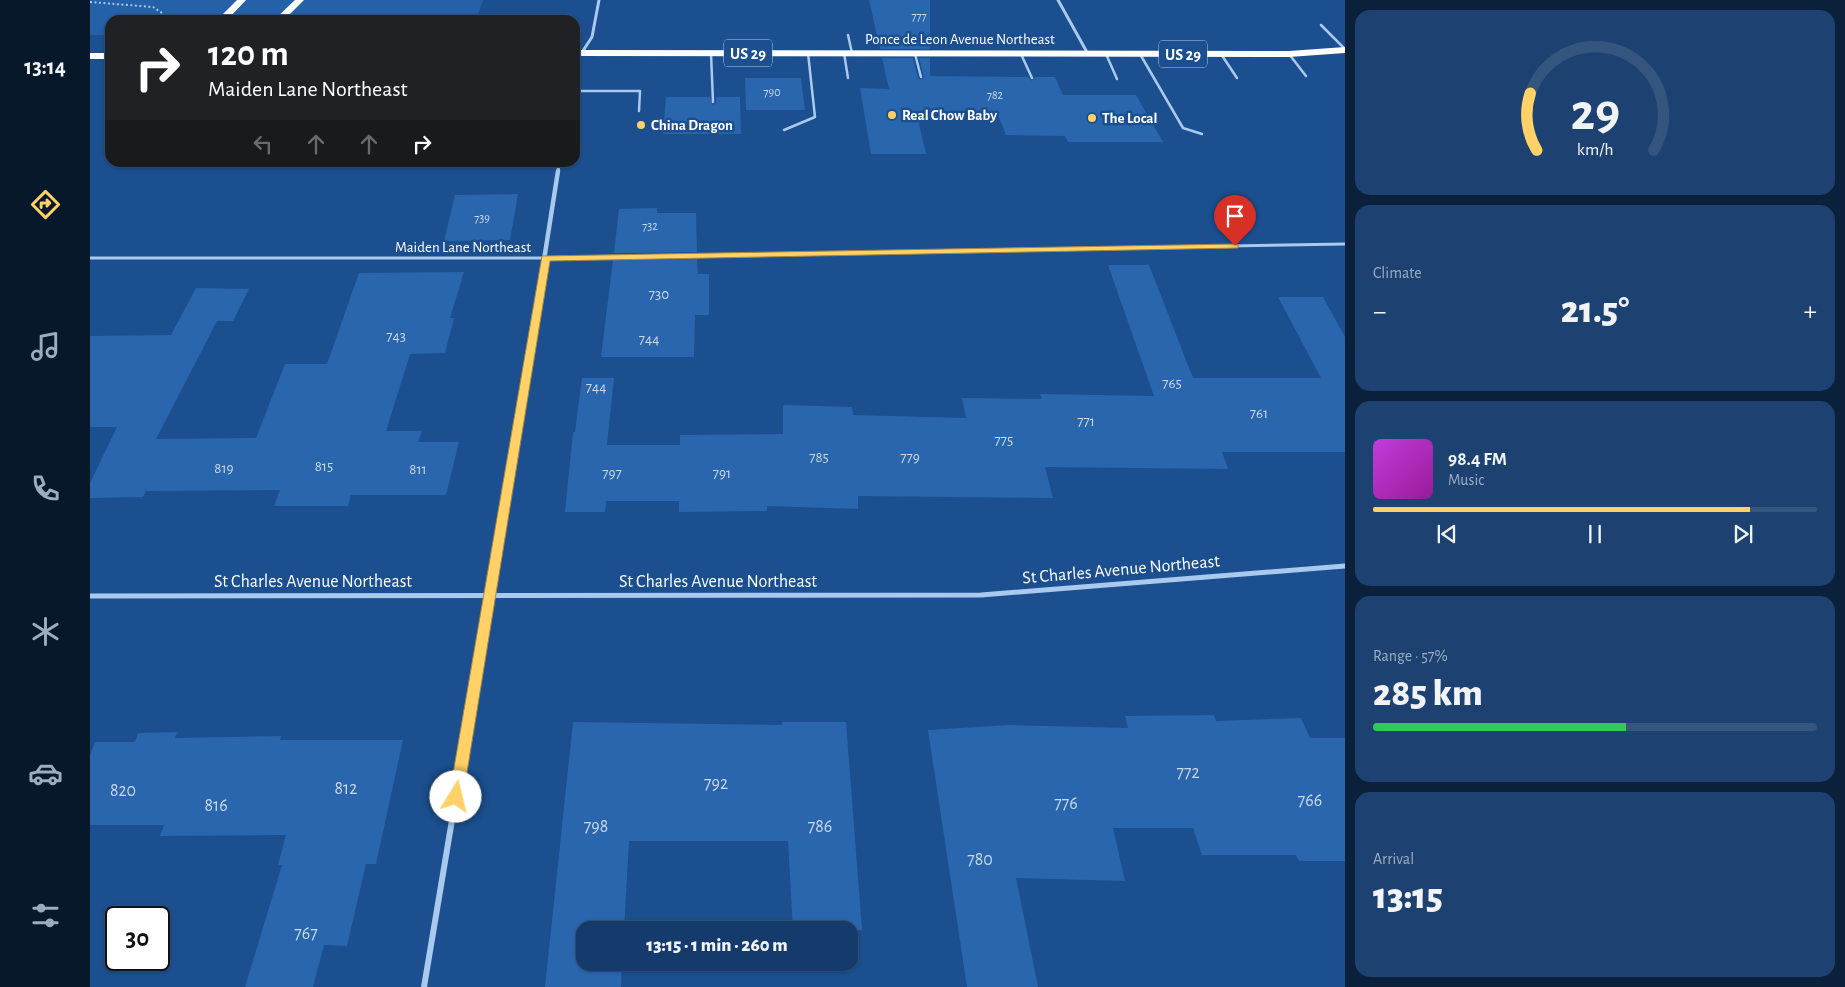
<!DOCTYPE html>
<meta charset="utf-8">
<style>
body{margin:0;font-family:"Alegreya Sans",sans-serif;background:#1d4271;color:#f1f3f6;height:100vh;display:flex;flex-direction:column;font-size:19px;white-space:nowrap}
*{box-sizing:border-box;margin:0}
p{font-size:16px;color:#9dadc1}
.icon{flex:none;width:28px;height:28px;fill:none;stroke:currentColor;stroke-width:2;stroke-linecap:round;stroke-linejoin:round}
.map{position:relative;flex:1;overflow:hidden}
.drawer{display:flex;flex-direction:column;gap:10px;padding:10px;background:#0b203b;width:500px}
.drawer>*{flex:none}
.guide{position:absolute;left:15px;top:15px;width:475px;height:152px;border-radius:15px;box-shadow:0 1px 4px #0004,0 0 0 1px #33557e;background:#202124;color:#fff;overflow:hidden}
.speed{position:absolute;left:15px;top:906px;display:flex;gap:10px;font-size:25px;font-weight:700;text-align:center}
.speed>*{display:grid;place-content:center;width:65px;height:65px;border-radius:50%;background:#143b6b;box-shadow:0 1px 4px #0004,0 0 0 1px #33557e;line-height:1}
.speed .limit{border:2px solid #111;border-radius:8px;background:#fff;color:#111}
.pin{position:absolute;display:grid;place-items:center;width:42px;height:42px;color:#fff;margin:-51px -21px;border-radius:50% 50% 50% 0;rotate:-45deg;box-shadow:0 0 5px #0007}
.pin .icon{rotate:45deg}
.me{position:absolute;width:55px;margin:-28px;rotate:9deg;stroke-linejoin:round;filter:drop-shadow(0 0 4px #0008)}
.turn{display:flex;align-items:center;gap:18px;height:105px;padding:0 20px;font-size:22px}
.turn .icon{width:65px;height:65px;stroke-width:2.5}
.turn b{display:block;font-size:35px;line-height:42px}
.lanes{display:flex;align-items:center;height:48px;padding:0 20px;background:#0003;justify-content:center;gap:25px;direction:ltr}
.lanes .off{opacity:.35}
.big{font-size:38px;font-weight:800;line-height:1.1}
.drawer .card{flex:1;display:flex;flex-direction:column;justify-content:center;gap:8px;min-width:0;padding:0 18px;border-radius:15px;background:#1d4271}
.drawer .dial{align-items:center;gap:0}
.dial svg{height:130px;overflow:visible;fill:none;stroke:#33557e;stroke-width:7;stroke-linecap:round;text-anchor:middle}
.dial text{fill:#f1f3f6;stroke:none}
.song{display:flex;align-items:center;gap:15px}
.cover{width:60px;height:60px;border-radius:8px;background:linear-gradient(135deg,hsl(290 70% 55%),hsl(300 70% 35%))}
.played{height:5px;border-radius:2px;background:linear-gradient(90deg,#ffd166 85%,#33557e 85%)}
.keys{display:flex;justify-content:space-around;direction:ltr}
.heat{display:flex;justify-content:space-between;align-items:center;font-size:28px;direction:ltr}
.charge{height:8px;border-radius:4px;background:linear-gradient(90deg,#34c759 57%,#33557e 0)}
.trip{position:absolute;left:486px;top:921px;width:282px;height:50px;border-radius:15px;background:#143b6b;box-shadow:0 1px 4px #0004,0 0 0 1px #33557e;font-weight:800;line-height:50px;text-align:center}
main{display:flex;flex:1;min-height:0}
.menu{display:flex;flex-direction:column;width:90px;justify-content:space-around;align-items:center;background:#08182b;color:#9dadc1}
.menu .icon{width:35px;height:35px}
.menu .on{color:#ffd166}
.menu b{font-size:22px;color:#f1f3f6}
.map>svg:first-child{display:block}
.green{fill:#2461a8}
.building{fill:#2a66ad}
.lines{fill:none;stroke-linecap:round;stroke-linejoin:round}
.path{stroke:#a9c9ee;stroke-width:2;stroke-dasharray:2 2.5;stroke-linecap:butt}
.lane-far1{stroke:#a9c9ee;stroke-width:2.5}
.lane{stroke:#a9c9ee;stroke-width:3}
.street-far3{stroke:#a9c9ee;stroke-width:3}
.street-far2{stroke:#a9c9ee;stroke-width:4.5}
.street-far1{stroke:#a9c9ee;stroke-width:5}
.street{stroke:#a9c9ee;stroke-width:6}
.highway{fill:#fff;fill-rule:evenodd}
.route{fill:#ffd166;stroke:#a68842}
.poi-dot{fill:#ffd166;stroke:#1b4f8f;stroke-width:2}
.labels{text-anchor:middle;stroke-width:5;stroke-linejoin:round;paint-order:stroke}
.far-number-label{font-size:12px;fill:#cad9ea}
.far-street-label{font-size:15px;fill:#fff;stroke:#1b4f8f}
.far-poi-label{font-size:15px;font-weight:bold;fill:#fff;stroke:#1b4f8f;text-anchor:start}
.number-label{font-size:15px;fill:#cad9ea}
.shield{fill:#1b4f8f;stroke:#bbcadd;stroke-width:1}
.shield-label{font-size:16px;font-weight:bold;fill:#fff}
.street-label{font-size:18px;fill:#fff;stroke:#1b4f8f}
.near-number-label{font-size:18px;fill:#cad9ea}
</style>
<main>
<nav class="menu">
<b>13:14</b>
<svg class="icon on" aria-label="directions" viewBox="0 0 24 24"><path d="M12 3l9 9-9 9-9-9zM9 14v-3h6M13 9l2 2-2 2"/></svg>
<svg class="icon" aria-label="music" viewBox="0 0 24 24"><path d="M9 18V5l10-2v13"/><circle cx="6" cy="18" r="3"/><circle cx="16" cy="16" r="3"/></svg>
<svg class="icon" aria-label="phone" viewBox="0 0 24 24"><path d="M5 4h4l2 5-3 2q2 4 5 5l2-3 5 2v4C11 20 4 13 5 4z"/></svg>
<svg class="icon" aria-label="climate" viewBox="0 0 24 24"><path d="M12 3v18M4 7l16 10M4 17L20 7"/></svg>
<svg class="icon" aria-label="car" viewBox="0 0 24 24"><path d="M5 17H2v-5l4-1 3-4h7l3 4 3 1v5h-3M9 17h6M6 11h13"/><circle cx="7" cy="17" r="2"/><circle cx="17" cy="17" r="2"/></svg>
<svg class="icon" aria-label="filters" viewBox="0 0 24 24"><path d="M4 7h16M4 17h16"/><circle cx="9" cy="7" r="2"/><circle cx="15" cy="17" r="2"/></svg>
</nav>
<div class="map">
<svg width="1255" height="987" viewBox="0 0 1255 987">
<rect width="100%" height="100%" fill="#1b4f8f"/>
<path class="green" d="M0,0H393L386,20H20V35H0Z"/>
<g class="building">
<path d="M779,0H840V49H790Z"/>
<path d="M792,58H823L828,78L831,80L834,77L829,58H840V76L938,77L942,81L945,77H965L973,95H1046L1073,142H978L975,136L916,135L907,112L826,111L836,154H781L770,88L799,89Z"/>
<path d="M655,78H711L715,110H656Z"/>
<path d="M576,97H620L623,105L626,103V97H650L651,134H573Z"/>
<path d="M428,194L420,240L354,241L365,195Z"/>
<path d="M567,208V213H606L607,252L524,253L529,209Z"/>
<path d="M607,259L608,274H619V315H605L604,357H511L523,260Z"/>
<path d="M1018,265H1059L1103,378H1231L1188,297H1233L1255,337V452H1132L1138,469L955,467L963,498L768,496V509L677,506V511L589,512V501H516L515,512H475L483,432H485L492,378H524L517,445H590V435L693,434V405L762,407L763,415L876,418L872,398L952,399L950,394L1064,396Z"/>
<path d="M374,272L360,318H364L355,353L320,354L296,431H332L328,442H369L356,495H261L258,506H184L190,490L56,491L53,497L0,498V483L27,427H0V336L81,335L106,288L159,289L143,321H127L66,439L166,438L195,364H237L269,273Z"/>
<path d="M1124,715L1126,721L1211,718L1220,738H1255V861H1209L1206,855H1112L1103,828H1023L1035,881L926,878L948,987H877L838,730L919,725L1038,728L1035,716Z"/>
<path d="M483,722L692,725V722H756L772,930H703L698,841H539L534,930H495V962H532L531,987H455Z"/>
<path d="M87,732L85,738L191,736L190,740H313L286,864H276L257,946L234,945L223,987H155L192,865H188L196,835L70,836L74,825H0V755L5,742H45L48,733Z"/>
</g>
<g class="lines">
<path class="path" d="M0,2L63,7L72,13V20"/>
<g class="lane-far1">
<path d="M1231,25L1255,49"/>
<path d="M758,35L762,53"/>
<path d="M621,53L623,102"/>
<path d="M754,53L758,78"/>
<path d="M825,54L831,77"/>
<path d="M931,54L942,78"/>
<path d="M1016,54L1027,79"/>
<path d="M1050,54L1093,128L1112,134"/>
<path d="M1131,54L1147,78"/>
<path d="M1199,54L1216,76"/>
<path d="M485,91H550L549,111"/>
<path d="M694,130L725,117L718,53"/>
</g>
<path class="lane" d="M0,258H456L1255,244"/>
<g class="street-far3">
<path d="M968,0L998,54"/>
<path d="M485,63L502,37L509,0"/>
<path d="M468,172L469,162"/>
</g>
<path class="street-far2" d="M434,387L468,171"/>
<g class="street-far1">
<path d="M0,596L891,595L1255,566"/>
<path d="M390,654L435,385"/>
</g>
<path class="street" d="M334,987L390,653"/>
<g class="highway">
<path d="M147,0H156L137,20H127Z"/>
<path d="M205,0H214L194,20H184Z"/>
<path d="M1255,47V53L1199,57L485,56V50L1199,51Z"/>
<rect x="0" y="53" width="20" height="6"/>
</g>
</g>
<path class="route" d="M1145,244L1148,245V248L460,261L373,797L371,801L366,803L361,801L359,797L452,256Z"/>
<g class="poi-dot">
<circle cx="802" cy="115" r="5"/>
<circle cx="1002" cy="118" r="5"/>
<circle cx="551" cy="125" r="5"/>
</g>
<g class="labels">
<g class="far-number-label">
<text x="829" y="20">777</text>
<text x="682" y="96">790</text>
<text x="905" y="99">782</text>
<text x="392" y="222">739</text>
<text x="560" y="230">732</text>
</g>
<g class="far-street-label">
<text x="870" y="44">Ponce de Leon Avenue Northeast</text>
<text x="373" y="252">Maiden Lane Northeast</text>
</g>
<g class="far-poi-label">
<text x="812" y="120">Real Chow Baby</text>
<text x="1012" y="123">The Local</text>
<text x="561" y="130">China Dragon</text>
</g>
<g class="number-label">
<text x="569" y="299">730</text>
<text x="306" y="341">743</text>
<text x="559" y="344">744</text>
<text x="1082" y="388">765</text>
<text x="506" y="392">744</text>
<text x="1169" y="418">761</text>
<text x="996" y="426">771</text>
<text x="914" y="445">775</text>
<text x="729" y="462">785</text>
<text x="820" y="462">779</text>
<text x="234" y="471">815</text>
<text x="134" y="473">819</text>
<text x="328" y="474">811</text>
<text x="522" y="478">797</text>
<text x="632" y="478">791</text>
</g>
<g class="shield">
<rect x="634" y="39.5" width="48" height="27" rx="4"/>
<rect x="1069" y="40.5" width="48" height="27" rx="4"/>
</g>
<g class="shield-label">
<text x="658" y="59">US 29</text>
<text x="1093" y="60">US 29</text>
</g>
<g class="street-label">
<text transform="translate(1031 569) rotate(-5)" y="6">St Charles Avenue Northeast</text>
<text x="223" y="587">St Charles Avenue Northeast</text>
<text x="628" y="587">St Charles Avenue Northeast</text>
</g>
<g class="near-number-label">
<text x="1098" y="778">772</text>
<text x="626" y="789">792</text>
<text x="256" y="794">812</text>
<text x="33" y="796">820</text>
<text x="1220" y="806">766</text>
<text x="976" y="809">776</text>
<text x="126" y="811">816</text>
<text x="506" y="832">798</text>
<text x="730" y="832">786</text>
<text x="890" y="865">780</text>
<text x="216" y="939">767</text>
</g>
</g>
</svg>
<div class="speed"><div class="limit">30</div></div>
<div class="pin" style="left:1145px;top:246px;background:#d93025"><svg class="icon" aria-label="arrive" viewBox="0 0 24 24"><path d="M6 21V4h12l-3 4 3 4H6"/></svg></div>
<svg class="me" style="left:366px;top:797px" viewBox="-20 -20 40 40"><circle r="19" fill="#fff"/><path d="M0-13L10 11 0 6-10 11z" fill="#ffd166"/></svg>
<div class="trip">13:15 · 1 min · 260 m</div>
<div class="guide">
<div class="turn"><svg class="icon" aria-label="right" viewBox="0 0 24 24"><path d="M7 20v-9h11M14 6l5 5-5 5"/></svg><div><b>120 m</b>Maiden Lane Northeast</div></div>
<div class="lanes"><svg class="icon off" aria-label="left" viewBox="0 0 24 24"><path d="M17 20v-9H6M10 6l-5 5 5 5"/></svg><svg class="icon off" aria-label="ahead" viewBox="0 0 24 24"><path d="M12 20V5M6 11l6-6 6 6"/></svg><svg class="icon off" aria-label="ahead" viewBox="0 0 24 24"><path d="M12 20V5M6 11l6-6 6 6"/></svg><svg class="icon" aria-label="right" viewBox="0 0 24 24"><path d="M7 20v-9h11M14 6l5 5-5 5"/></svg></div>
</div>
</div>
<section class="drawer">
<div class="card dial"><svg viewBox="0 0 100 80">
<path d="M14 69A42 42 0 1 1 86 69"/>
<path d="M14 69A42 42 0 0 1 10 34" stroke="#ffd166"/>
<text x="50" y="56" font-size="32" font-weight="700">29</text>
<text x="50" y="72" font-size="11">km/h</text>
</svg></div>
<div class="card"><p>Climate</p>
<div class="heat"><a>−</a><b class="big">21.5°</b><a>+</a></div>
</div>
<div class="card">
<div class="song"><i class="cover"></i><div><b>98.4 FM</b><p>Music</p></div></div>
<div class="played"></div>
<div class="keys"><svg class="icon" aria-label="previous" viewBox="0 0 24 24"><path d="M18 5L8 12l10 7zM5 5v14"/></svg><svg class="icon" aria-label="pause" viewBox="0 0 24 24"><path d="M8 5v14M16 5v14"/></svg><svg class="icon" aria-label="next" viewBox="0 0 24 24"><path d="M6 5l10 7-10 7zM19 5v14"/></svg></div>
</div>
<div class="card"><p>Range · 57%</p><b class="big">285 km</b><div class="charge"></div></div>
<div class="card"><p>Arrival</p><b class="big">13:15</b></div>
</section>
</main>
